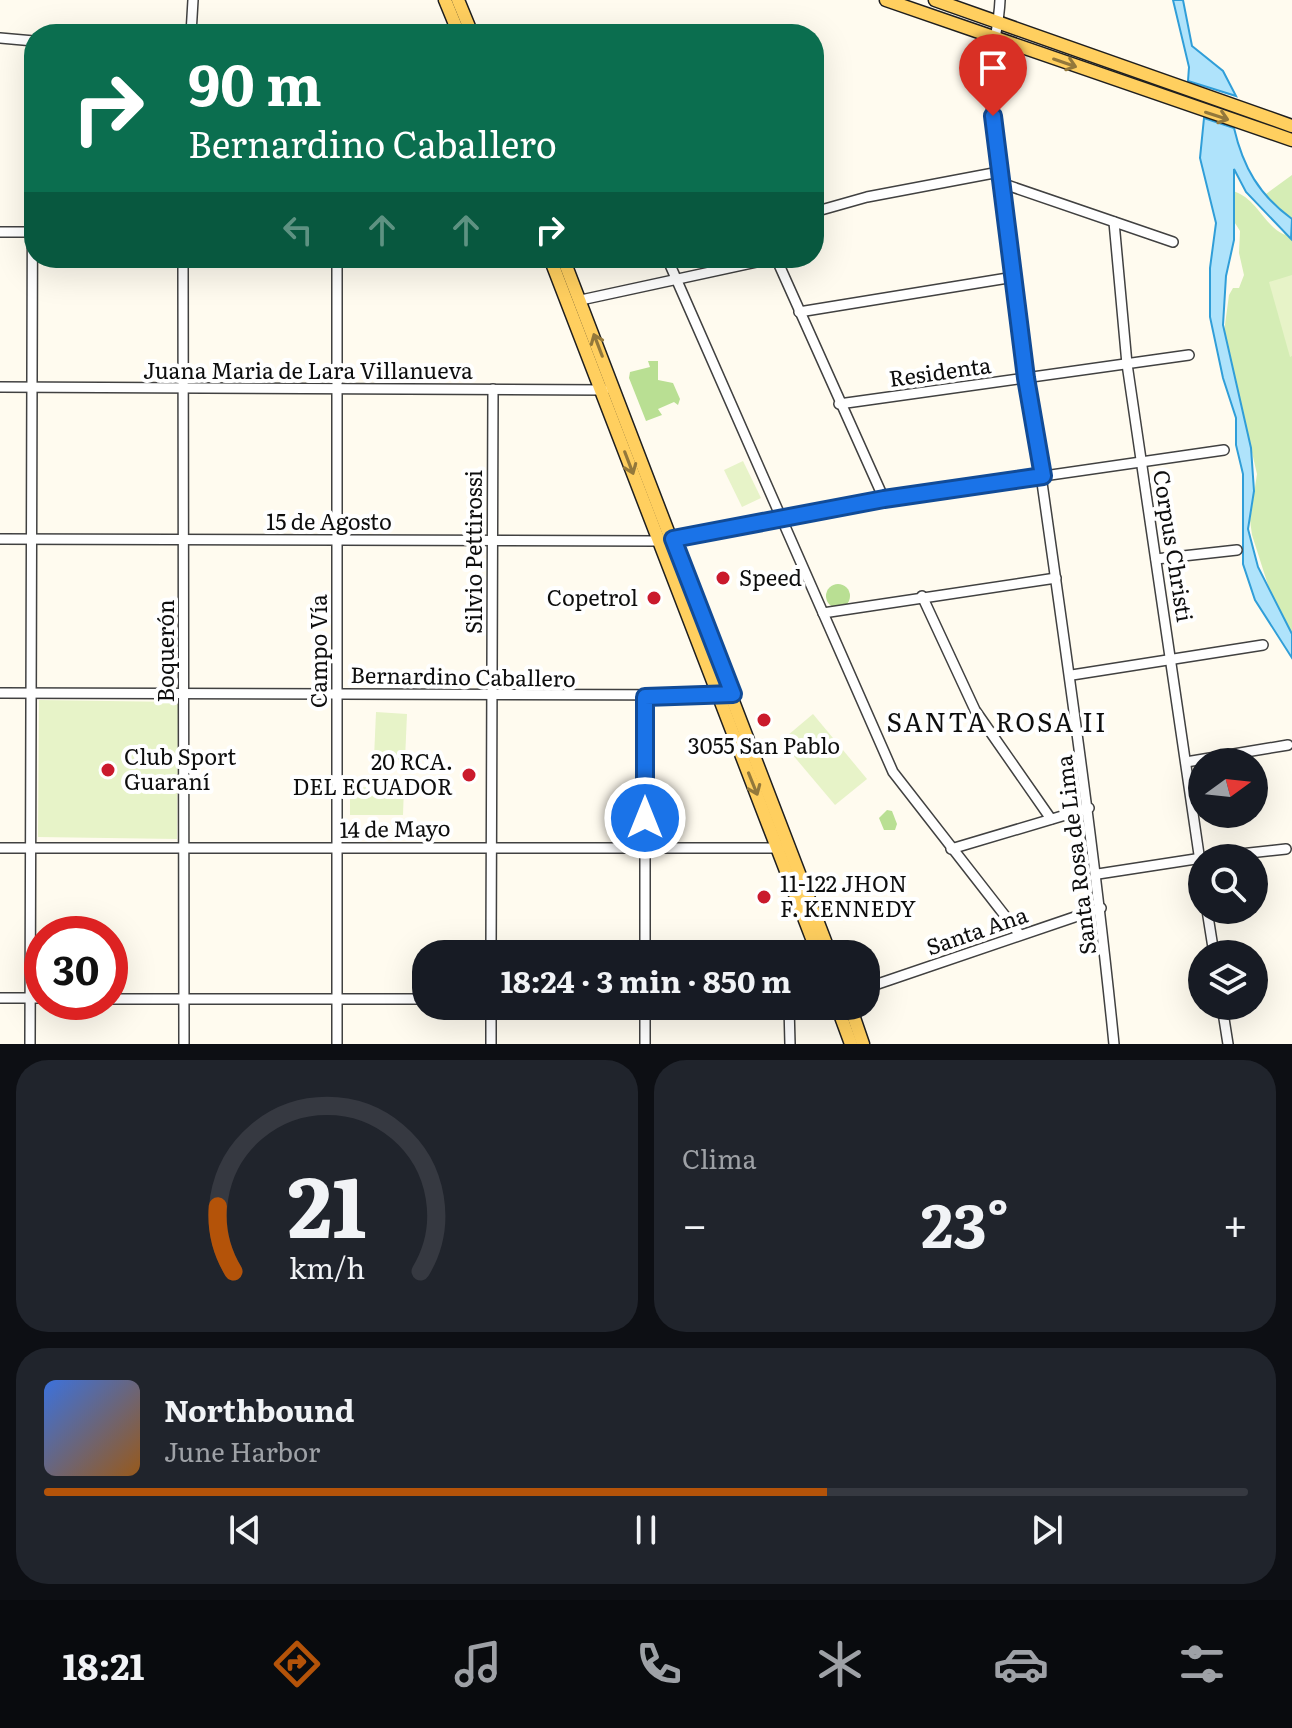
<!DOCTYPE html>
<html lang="es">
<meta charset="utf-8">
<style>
body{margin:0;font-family:Literata,serif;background:#20242c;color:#f1f3f6;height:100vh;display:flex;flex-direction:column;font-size:30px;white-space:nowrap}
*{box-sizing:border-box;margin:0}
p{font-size:26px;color:#9ea1a6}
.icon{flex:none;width:44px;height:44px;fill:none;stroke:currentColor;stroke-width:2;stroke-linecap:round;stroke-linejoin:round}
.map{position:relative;height:1044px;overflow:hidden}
.side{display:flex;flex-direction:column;gap:16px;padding:16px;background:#0d0f14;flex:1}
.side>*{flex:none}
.banner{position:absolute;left:24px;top:24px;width:800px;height:244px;border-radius:32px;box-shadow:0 8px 32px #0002;background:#0b6e4f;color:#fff;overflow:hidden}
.needle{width:52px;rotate:75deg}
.buttons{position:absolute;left:1188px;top:748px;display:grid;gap:16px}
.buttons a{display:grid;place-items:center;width:80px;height:80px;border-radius:50%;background:#171b24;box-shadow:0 8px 32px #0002;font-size:40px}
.speed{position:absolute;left:24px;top:916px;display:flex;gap:16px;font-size:40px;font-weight:700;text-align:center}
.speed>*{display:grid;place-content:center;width:104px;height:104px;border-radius:50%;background:#171b24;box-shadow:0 8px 32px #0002;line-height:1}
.speed .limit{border:12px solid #d22;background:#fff;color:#111}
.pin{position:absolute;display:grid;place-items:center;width:68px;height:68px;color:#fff;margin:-82px -34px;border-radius:50% 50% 50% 0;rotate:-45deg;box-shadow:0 0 8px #0007}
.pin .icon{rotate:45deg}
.me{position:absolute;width:88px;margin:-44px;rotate:0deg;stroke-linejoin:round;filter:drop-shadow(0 0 6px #0008)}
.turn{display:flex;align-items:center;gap:28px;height:168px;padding:0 32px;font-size:36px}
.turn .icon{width:104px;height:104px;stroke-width:2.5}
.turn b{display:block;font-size:56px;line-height:68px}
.lanes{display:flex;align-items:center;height:76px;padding:0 32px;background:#0003;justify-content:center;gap:40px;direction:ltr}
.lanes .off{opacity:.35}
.big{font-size:60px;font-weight:700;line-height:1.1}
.side .widget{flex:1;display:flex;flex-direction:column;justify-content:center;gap:12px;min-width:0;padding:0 28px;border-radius:32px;background:#20242c}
.side .dial{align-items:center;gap:0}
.dial svg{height:208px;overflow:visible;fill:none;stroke:#363941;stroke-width:7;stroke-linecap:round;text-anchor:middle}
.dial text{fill:#f1f3f6;stroke:none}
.song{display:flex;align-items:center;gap:24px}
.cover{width:96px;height:96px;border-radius:12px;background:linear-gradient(135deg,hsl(220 70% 55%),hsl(30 70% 35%))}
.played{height:8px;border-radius:4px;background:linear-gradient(90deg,#b45309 65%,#363941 65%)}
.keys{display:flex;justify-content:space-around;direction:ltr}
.heat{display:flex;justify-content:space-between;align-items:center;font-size:44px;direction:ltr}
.side .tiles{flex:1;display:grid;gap:16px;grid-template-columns:1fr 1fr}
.widget:last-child{grid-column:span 2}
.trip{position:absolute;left:412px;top:940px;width:468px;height:80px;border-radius:32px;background:#171b24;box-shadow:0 8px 32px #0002;font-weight:700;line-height:80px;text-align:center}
.tabs{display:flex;height:128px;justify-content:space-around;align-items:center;background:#090b0e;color:#9ea1a6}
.tabs .icon{width:56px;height:56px}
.tabs .selected{color:#b45309}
.tabs b{font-size:36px;color:#f1f3f6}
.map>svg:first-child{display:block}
.green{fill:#d5edb5}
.forest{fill:#b9df93}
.pitch{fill:#e7f3c8}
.water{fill:#afe3fb;stroke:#309ed8;stroke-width:2}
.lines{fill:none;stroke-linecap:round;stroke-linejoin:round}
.minor-casing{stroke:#414141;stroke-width:12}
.major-casing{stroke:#1f1f1f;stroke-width:15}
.minor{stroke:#fff;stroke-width:9}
.major{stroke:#ffcf5f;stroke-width:12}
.oneway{stroke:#93783b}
.route-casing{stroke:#114b97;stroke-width:20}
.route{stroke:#1a73e8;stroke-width:14}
.poi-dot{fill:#ca1a2c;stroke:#fff;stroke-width:3}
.labels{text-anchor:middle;stroke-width:8;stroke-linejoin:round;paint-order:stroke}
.street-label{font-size:22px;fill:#0e0e0e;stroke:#fff}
.poi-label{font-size:22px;fill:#0e0e0e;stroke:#fff;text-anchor:start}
.quarter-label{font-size:26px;letter-spacing:2px;fill:#0e0e0e;stroke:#fff}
</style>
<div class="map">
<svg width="1292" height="1044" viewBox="0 0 1292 1044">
<rect width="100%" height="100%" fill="#fffbef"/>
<g class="green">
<path d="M1008,35L1292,132V135L1006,36Z"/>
<path d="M1292,175V636L1277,613L1252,535L1250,520L1257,474L1224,332L1229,295L1233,288H1239L1244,275L1239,253L1240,231L1228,212V197L1233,191C1258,199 1263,225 1285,235L1266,202V194Z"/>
</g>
<g class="forest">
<path d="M648,361H658V380L673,383L680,399L678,405L674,402L658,409L662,415L646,421L629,378L630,372L650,367Z"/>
<circle cx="838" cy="596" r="12"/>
<path d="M887,810L892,811L897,824L895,830H884L879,818Z"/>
</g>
<g class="pitch">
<path d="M1292,275V356L1290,357L1269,282Z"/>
<path d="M743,461L761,498L742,507L724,470Z"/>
<path d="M39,700L178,702L177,839L38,837Z"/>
<path d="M376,712L407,714L405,760L374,758Z"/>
<path d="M813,714L867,779L835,805L781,741Z"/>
<path d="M350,787H404L403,815H350Z"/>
</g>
<g class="water">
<path d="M1173,0H1183L1192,46L1223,71L1236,96L1188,81L1189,67Z"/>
<path d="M1204,118L1234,128C1243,167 1259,195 1292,219L1291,239L1246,192L1234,169V240L1226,276L1223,325L1251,448L1254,491L1248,529L1258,567L1292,634V658L1255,600L1243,564V474L1236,445V418L1223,378L1210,317V268L1216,223L1200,158Z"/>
</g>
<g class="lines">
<g class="minor-casing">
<g id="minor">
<path d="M1000,0C999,30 989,57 989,87C1027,407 1082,724 1114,1044"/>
<path d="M191,34L193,0"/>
<path d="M0,38L34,41"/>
<path d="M1001,183L1173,242"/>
<path d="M814,212L867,197L999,172"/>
<path d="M1114,222L1127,364L1202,875"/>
<path d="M0,232H34"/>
<path d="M183,258L184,1044"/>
<path d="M667,258L893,772L1020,935"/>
<path d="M776,258L884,499"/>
<path d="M581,300L775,258"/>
<path d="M799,312L1014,277"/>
<path d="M0,387L605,390"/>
<path d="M839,404L1189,355"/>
<path d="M0,539L658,541L884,499L1224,450"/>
<path d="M1156,559L1237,550"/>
<path d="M922,596L975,710L1051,819"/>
<path d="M823,613L1056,578"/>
<path d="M1072,675L1263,645"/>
<path d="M0,693L725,695"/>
<path d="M1186,762L1288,745"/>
<path d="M0,848H781"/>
<path d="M951,849L1089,808"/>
<path d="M1203,858L1286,849"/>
<path d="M1098,874L1202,858"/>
<path d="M1207,910L1214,954"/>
<path d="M491,954L493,389"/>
<path d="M645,954V697"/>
<path d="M866,988L1101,908"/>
<path d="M0,998H42"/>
<path d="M110,999H426"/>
<path d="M789,1006L790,1044"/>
<path d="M1222,1006L1228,1044"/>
<path d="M30,1044L33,41"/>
<path d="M337,1044V258"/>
<path d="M491,1044V1006"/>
<path d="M645,1044V1006"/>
</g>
</g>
<g class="major-casing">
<g id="major">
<path d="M445,0L459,34"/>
<path d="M458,0L472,34"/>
<path d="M886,0L1292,140"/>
<path d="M935,0L1292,126"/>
<path d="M550,258L818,954"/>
<path d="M563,258L830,954"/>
<path d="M837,1006L851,1044"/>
<path d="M850,1006L863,1044"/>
</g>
</g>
<use href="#minor" class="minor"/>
<use href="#major" class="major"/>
</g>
<defs><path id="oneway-shaft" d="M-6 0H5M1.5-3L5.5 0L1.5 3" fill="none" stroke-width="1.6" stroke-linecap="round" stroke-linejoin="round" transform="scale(2)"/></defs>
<g class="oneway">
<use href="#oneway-shaft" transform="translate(1065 63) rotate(19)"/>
<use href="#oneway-shaft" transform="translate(1217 116) rotate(18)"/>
<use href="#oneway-shaft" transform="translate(598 345) rotate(-111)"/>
<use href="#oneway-shaft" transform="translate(629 463) rotate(69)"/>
<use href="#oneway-shaft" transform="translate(753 784) rotate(68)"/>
</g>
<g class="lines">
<g class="route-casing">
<path id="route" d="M645,818V697L733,694L673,539L884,499L1043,476L1026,378L993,116"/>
</g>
<use href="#route" class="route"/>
</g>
<g class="poi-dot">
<circle cx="723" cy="578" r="8"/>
<circle cx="654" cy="598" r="8"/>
<circle cx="764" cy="720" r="8"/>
<circle cx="108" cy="770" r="8"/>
<circle cx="469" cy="775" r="8"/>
<circle cx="764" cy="897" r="8"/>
</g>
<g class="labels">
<g class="street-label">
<text x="308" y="379">Juana Maria de Lara Villanueva</text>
<text transform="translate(940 372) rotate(-8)" y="8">Residenta</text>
<text x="329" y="530">15 de Agosto</text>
<text transform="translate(1173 546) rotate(81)" y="8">Corpus Christi</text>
<text transform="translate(474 552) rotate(-90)" y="8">Silvio Pettirossi</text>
<text transform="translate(166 651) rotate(-90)" y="8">Boquerón</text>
<text transform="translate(319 651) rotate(-90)" y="8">Campo Vía</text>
<text transform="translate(463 677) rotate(1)" y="8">Bernardino Caballero</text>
<text transform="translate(395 829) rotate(-1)" y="8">14 de Mayo</text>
<text transform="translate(1076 855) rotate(-97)" y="8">Santa Rosa de Lima</text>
<text transform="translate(977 931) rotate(-19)" y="8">Santa Ana</text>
</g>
<g class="poi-label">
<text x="739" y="586">Speed</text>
<text x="638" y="606" text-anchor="end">Copetrol</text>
<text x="764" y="754" text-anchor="middle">3055 San Pablo</text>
<text x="124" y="765">Club Sport<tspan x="124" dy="25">Guaraní</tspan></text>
<text x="453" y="770" text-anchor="end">20 RCA.<tspan x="453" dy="25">DEL ECUADOR</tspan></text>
<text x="780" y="892">11-122 JHON<tspan x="780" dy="25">F. KENNEDY</tspan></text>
</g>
<g class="quarter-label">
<text x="997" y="732">SANTA ROSA II</text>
</g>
</g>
</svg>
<div class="buttons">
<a><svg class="needle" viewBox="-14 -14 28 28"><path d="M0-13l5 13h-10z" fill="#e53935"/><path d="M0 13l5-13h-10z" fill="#9ea1a6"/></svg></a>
<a><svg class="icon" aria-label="search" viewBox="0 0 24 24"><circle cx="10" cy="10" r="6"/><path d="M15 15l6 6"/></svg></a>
<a><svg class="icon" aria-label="layers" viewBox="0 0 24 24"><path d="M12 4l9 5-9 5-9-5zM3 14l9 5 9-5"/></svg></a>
</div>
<div class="speed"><div class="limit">30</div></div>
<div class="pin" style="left:993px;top:116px;background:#d93025"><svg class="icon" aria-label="arrive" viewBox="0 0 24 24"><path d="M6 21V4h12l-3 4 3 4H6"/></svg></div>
<svg class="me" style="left:645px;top:818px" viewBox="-20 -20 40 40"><circle r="17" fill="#1a73e8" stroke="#fff" stroke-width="3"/><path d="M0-11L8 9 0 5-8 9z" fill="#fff"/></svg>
<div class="trip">18:24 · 3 min · 850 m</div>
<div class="banner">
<div class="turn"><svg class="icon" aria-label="right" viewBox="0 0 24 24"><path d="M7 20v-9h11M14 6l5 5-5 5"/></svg><div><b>90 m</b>Bernardino Caballero</div></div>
<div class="lanes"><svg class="icon off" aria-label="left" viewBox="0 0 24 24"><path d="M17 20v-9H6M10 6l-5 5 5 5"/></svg><svg class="icon off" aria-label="ahead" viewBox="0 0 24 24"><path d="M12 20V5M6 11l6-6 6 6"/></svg><svg class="icon off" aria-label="ahead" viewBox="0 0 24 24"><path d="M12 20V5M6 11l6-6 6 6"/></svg><svg class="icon" aria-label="right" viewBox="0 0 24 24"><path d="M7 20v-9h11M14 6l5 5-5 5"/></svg></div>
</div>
</div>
<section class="side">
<div class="tiles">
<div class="widget dial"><svg viewBox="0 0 100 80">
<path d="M14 69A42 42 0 1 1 86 69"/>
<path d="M14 69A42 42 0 0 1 8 44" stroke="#b45309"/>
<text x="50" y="56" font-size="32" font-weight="700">21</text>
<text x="50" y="72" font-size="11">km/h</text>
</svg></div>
<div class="widget"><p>Clima</p>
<div class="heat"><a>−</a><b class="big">23°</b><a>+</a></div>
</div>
<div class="widget">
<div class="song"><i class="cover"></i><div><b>Northbound</b><p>June Harbor</p></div></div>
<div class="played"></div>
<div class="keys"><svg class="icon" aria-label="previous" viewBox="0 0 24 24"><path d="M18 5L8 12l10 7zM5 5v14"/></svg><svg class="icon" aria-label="pause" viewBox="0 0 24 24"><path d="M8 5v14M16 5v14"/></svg><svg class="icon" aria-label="next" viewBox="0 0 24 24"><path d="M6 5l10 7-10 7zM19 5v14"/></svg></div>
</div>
</div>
</section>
<nav class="tabs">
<b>18:21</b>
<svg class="icon selected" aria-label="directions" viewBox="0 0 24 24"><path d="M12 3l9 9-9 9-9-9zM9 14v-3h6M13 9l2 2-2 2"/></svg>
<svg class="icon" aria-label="music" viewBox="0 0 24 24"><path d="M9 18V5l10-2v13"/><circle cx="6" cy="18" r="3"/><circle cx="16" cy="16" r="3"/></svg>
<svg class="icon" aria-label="phone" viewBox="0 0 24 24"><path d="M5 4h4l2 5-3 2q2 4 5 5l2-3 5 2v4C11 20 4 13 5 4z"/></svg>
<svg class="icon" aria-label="climate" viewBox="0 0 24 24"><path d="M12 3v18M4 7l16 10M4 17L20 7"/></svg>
<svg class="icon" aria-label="car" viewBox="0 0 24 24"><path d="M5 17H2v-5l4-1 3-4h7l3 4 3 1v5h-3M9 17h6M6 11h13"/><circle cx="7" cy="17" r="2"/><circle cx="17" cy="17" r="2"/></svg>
<svg class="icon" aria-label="filters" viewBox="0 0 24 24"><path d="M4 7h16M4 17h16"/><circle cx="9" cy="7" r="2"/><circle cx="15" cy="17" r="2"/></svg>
</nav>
